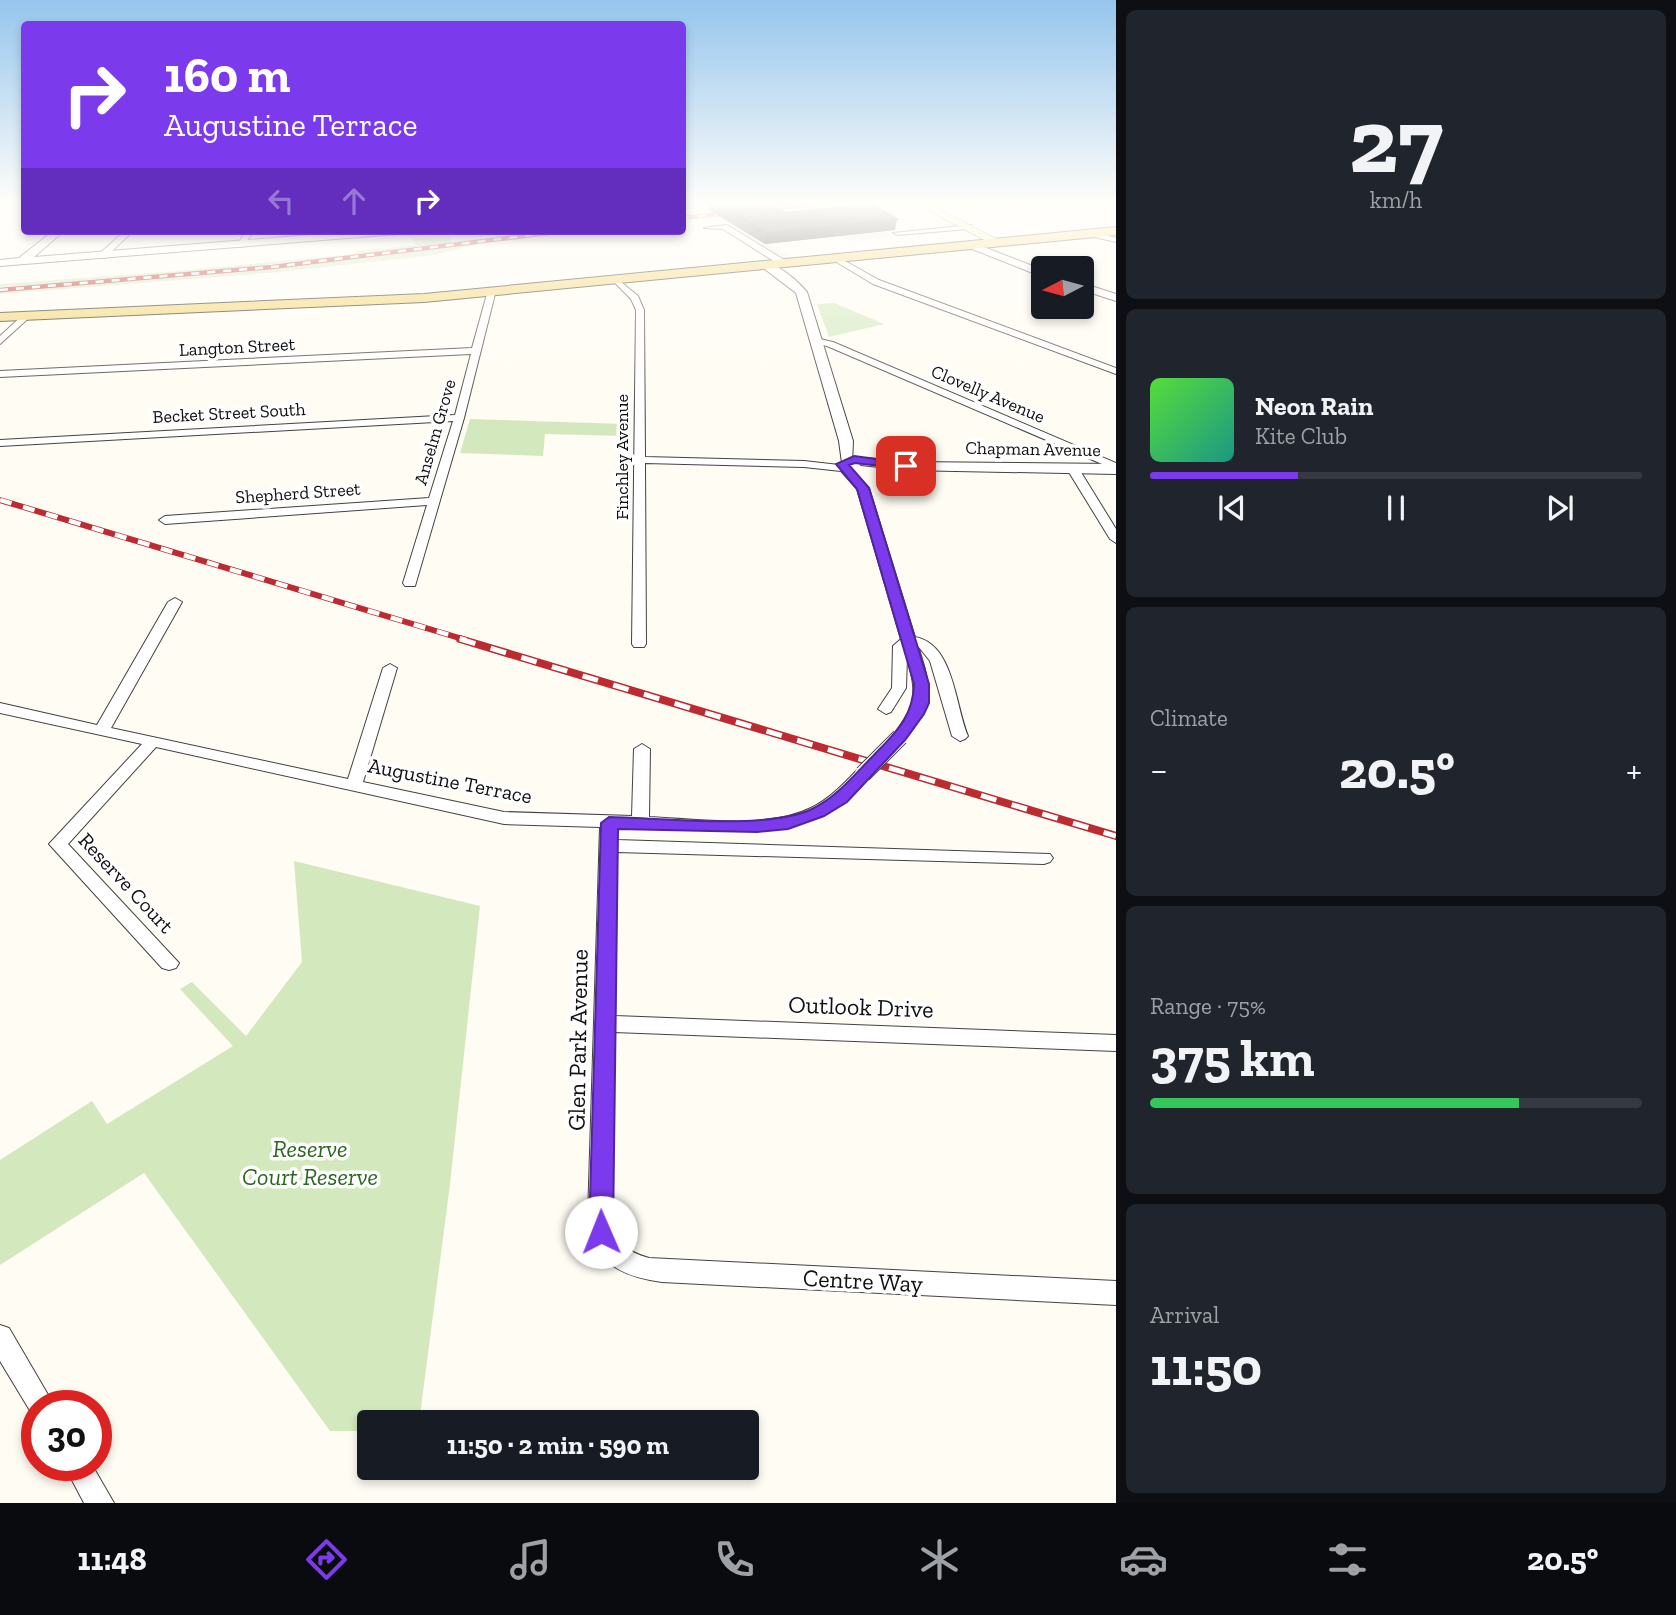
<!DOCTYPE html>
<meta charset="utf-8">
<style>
body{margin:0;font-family:"Zilla Slab",serif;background:#20242c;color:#f1f3f6;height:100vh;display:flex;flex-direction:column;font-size:26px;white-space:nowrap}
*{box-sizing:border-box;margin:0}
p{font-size:23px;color:#9ea1a6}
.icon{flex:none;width:38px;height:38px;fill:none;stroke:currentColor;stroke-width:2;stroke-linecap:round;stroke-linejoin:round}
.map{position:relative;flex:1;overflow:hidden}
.side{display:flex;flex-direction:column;gap:10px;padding:10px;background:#0d0f14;width:560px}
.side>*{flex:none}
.hud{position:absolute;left:21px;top:21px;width:665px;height:214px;border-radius:7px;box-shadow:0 4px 10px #0003;background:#7c3aed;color:#fff;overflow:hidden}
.needle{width:46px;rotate:264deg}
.tools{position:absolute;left:1031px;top:256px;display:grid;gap:14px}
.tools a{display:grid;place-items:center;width:63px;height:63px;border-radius:7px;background:#171b24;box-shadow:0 4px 10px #0003;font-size:35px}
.speed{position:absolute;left:21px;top:1390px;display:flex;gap:14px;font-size:35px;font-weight:700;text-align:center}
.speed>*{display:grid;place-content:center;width:91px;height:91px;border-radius:50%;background:#171b24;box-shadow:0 4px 10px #0003;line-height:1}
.speed .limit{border:10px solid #d22;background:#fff;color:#111}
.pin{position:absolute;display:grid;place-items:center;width:60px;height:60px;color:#fff;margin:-30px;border-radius:14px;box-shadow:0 4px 10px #0006}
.me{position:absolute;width:77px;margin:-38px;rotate:359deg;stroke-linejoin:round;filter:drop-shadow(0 0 5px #0008)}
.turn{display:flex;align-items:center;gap:24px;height:147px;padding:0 28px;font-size:32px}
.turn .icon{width:91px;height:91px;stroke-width:2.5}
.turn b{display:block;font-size:49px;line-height:60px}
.lanes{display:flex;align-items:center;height:66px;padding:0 28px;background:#0003;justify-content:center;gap:35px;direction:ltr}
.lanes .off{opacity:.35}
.big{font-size:52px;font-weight:700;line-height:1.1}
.side .card{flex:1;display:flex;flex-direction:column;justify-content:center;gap:10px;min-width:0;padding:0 24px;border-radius:10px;background:#20242c}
.side .dial{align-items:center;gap:0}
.dial b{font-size:91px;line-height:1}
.song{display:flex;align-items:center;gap:21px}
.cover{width:84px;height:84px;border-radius:10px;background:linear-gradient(135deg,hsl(110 70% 55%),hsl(170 70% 35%))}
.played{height:7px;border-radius:4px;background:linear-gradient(90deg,#7c3aed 30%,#363941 30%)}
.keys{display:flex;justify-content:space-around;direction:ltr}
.heat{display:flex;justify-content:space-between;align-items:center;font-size:38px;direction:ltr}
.charge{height:10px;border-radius:5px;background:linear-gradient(90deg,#34c759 75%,#363941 0)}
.trip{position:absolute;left:357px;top:1410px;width:402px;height:70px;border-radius:7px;background:#171b24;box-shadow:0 4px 10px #0003;font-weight:700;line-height:70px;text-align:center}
.menu{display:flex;height:112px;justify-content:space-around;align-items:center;background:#090b0e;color:#9ea1a6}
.menu .icon{width:49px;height:49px}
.menu .current{color:#7c3aed}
.menu b{font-size:32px;color:#f1f3f6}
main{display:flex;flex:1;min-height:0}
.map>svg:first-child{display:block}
.green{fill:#d3e9bd}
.plaza{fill:#f0ece1}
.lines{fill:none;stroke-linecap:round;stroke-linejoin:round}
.minor-casing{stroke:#434343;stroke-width:2}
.tertiary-casing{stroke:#434343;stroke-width:2}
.secondary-casing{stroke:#323232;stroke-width:1}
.primary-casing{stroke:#212121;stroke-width:2}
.minor{fill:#fff;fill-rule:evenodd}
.tertiary{fill:#fff;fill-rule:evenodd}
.secondary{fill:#fcf4b1;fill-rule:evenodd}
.primary{fill:#f4d46e;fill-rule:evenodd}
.rail-far2-casing{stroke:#bc2b32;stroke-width:4.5}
.rail-far1-casing{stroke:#bc2b32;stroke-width:6}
.rail-casing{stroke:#bc2b32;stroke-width:8}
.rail-far2{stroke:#fff;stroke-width:2.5;stroke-dasharray:8;stroke-linecap:butt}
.rail-far1{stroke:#fff;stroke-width:4.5;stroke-dasharray:12;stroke-linecap:butt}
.rail{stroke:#fff;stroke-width:5;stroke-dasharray:16;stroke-linecap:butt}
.minor-bridge-casing{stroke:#434343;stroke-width:18;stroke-linecap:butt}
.minor-bridge{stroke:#fff;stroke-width:16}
.wall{fill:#4c4641}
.shaded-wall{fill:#3e3935}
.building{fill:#58514c;stroke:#3e3935;stroke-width:2}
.route{fill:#7c3aed;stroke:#51269a;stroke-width:2}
.labels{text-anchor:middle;stroke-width:7;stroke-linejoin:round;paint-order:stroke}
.far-street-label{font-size:18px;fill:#101010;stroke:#fff}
.street-label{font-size:21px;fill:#101010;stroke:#fff}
.near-street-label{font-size:24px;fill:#101010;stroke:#fff}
.near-park-label{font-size:24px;font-style:italic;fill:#2f6621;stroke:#fff}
</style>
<main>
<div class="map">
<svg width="1116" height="1503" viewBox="0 0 1116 1503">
<rect width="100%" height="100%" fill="#fffcf3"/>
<g class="green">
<path d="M448,236L450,238L448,241L452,243C302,263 151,278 0,287V284L176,271L355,254V251L417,245L412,238Z"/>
<path d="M483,243L435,255L280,272L0,294V291L231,272Z"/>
<path d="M834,303L884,324L829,337L817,304Z"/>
<path d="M470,419L624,424V436L545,434L543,456L460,453Z"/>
<path d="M294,861L480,906L450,1184L419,1423H369V1431H330L144,1173L0,1265V1160L92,1101L107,1124L233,1046L180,989L192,982L246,1036L302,962Z"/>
</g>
<path class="plaza" d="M731,227L739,228L792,258L980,238L961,231L848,241L839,236L883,232L894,236L959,229L983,239L787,259Z"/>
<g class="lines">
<g class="minor-casing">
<g id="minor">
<path d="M727,225L786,261L787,263L780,265L723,229L704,228Z"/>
<path d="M971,225L968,229L897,235L893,233Z"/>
<path d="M125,231H133L105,258H99V254Z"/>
<path d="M246,231H254L242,247H236Z"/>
<path d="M1093,232L1116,238V242L1090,236Z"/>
<path d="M836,256L879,280L1116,368V374L873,284L833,260Z"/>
<path d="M615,277L638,296L644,310L645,457L804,461L848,466L869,488L915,637C954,644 955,705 968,736L965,739L960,741L952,736L930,661L918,646C932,691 935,700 905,740H895L892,737C916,704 918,697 907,657L906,688L891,712L886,714L878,709L892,688L893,646L901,639L857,489L841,471L804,467L645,463L646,644L644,647H634L632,644L636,310L631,299L611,279Z"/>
<path d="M489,288L495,294L464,418L415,586H405L403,583L427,505L165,524L159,520L165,516L429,498L453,421L0,446V440L455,415L471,354L0,377V371L472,348L487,294L485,291Z"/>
<path d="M24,314L31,316L0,344V336Z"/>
<path d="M816,338L833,342L1116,463V470L827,346L813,343V339Z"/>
<path d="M1073,466L1079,469L1116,529V543L1110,539L1067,469Z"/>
<path d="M175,598L182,602L111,728L348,779L383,668L390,664L397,668L363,782L504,812L632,816L634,749L642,744L650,749L649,817C697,819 767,830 811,808C829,799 843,785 857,770H869L871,774C829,833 769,832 704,830C675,829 646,828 617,827V840L1050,854L1053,858L1050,862L1044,864L617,852L615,1016L1116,1035V1051L614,1032L612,1217C615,1241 626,1252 649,1258L1116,1281V1305L662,1282C619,1276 595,1263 588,1217L600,827L504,824L156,747L68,844L179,963L176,968L169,970L162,968L49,844L142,744L0,713V703L97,725L168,602Z"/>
<path d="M0,1325L9,1328L54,1405H37V1416L32,1414L0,1361Z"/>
<path d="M64,1465H92L114,1503H84Z"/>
</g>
</g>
<g class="tertiary-casing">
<g id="tertiary">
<path d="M682,204H696L682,209Z"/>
<path d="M53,231H64L34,257L361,231H403L398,234L0,266V260L19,258Z"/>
<path d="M971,242L1043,270V277L967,247V243Z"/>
<path d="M762,263C777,262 798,281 807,292L853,441L852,463H842L839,441L796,293L762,267Z"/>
<path d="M1082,283L1116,294V301L1082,290Z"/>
<path d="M866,458L906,462L1116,464V474L906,470L861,465L859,462Z"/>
</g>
</g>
<g class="secondary-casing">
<path id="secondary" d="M916,204H930L1004,243L994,245Z"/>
</g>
<g class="primary-casing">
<path id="primary" d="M1116,227V235L424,302L0,321V313L424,294Z"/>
</g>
<use href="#minor" class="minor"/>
<use href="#tertiary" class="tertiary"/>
<use href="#secondary" class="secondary"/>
<use href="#primary" class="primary"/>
<g class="rail-far2-casing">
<g id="rail-far2">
<path d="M682,218L811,204"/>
<path d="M0,290L272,267L564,231"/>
</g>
</g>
<g class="rail-far1-casing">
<path id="rail-far1" d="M0,500L466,640"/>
</g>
<g class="rail-casing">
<path id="rail" d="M460,639L1116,836"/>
</g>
<use href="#rail-far2" class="rail-far2"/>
<use href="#rail-far1" class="rail-far1"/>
<use href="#rail" class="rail"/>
<g class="minor-bridge-casing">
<path id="minor-bridge" d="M863,774L900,737"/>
</g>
<use href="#minor-bridge" class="minor-bridge"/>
</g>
<path class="wall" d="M709,204H758L787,213L895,230L765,244L709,210Z"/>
<path class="shaded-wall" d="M897,219L895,230L765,244L766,233Z"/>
<path class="building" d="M718,204H758L787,213L871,204L897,219L766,233Z"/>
<linearGradient id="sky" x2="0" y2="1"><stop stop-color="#95c5ed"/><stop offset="0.49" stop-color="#fffefa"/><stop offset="1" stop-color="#fffefa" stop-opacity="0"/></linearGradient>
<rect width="1116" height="415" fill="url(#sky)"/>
<path class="route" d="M854,456L906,463L912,466L906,469L855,463L849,465L869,488L929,684V703L924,714L905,740L847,802L824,816L788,829L757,832L618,829L613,1232L609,1239L601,1242L593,1239L589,1232L601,823L609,817C661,818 768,830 812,809C837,797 854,775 873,756C895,733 913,718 914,684L857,489L836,464Z"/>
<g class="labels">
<g class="far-street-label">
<text transform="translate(237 347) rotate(-3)" y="6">Langton Street</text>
<text transform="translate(988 394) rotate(23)" y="6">Clovelly Avenue</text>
<text transform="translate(229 413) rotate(-3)" y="6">Becket Street South</text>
<text transform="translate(435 432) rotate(-74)" y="6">Anselm Grove</text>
<text transform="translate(1033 449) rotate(1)" y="6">Chapman Avenue</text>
<text transform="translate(622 457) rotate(-90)" y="6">Finchley Avenue</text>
<text transform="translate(298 493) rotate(-4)" y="6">Shepherd Street</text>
</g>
<g class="street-label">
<text transform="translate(450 781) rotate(11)" y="7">Augustine Terrace</text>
<text transform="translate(126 883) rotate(47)" y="7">Reserve Court</text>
</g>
<g class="near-street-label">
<text transform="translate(861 1007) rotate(2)" y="8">Outlook Drive</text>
<text transform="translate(578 1040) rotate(-89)" y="8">Glen Park Avenue</text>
<text transform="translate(863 1281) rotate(3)" y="8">Centre Way</text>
</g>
<g class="near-park-label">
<text x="310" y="1157">Reserve<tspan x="310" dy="28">Court Reserve</tspan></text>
</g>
</g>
</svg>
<div class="tools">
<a><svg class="needle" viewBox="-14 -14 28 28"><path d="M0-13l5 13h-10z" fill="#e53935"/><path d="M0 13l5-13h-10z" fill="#9ea1a6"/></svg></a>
</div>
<div class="speed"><div class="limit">30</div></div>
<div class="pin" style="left:906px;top:466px;background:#d93025"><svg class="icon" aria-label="arrive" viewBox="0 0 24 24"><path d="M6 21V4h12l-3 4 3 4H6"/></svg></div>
<svg class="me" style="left:601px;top:1232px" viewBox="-20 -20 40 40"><circle r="19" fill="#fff"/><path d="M0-13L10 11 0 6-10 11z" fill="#7c3aed"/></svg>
<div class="trip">11:50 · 2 min · 590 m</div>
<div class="hud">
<div class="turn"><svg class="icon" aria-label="right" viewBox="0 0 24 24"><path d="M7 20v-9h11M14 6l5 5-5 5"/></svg><div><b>160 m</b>Augustine Terrace</div></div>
<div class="lanes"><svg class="icon off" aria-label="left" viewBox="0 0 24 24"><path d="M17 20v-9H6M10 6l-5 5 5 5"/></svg><svg class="icon off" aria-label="ahead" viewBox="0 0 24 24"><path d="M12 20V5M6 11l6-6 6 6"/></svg><svg class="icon" aria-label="right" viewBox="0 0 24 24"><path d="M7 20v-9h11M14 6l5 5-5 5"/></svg></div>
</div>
</div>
<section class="side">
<div class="card dial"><b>27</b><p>km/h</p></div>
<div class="card">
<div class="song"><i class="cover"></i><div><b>Neon Rain</b><p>Kite Club</p></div></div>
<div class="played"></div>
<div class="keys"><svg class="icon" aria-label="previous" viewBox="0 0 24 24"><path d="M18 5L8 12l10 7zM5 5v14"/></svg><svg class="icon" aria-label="pause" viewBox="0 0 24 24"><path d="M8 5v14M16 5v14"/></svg><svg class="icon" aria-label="next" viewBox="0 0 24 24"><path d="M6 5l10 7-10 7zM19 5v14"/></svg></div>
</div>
<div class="card"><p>Climate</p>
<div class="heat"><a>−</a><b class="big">20.5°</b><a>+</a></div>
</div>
<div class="card"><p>Range · 75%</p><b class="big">375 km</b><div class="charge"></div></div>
<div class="card"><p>Arrival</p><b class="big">11:50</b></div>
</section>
</main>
<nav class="menu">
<b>11:48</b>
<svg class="icon current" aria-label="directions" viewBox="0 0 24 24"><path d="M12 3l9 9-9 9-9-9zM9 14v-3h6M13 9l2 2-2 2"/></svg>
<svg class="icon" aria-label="music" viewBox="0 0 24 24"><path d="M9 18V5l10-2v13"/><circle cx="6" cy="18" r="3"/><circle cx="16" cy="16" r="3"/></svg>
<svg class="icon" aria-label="phone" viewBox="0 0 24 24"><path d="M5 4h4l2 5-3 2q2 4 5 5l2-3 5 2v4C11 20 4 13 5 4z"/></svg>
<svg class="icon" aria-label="climate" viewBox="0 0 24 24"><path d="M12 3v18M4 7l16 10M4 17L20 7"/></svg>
<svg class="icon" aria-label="car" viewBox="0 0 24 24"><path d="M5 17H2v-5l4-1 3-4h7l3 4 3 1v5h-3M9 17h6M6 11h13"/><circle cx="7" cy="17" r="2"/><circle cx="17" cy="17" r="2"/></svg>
<svg class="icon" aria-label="filters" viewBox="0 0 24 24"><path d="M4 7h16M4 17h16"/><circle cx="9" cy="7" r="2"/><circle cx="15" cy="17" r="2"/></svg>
<b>20.5°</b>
</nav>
